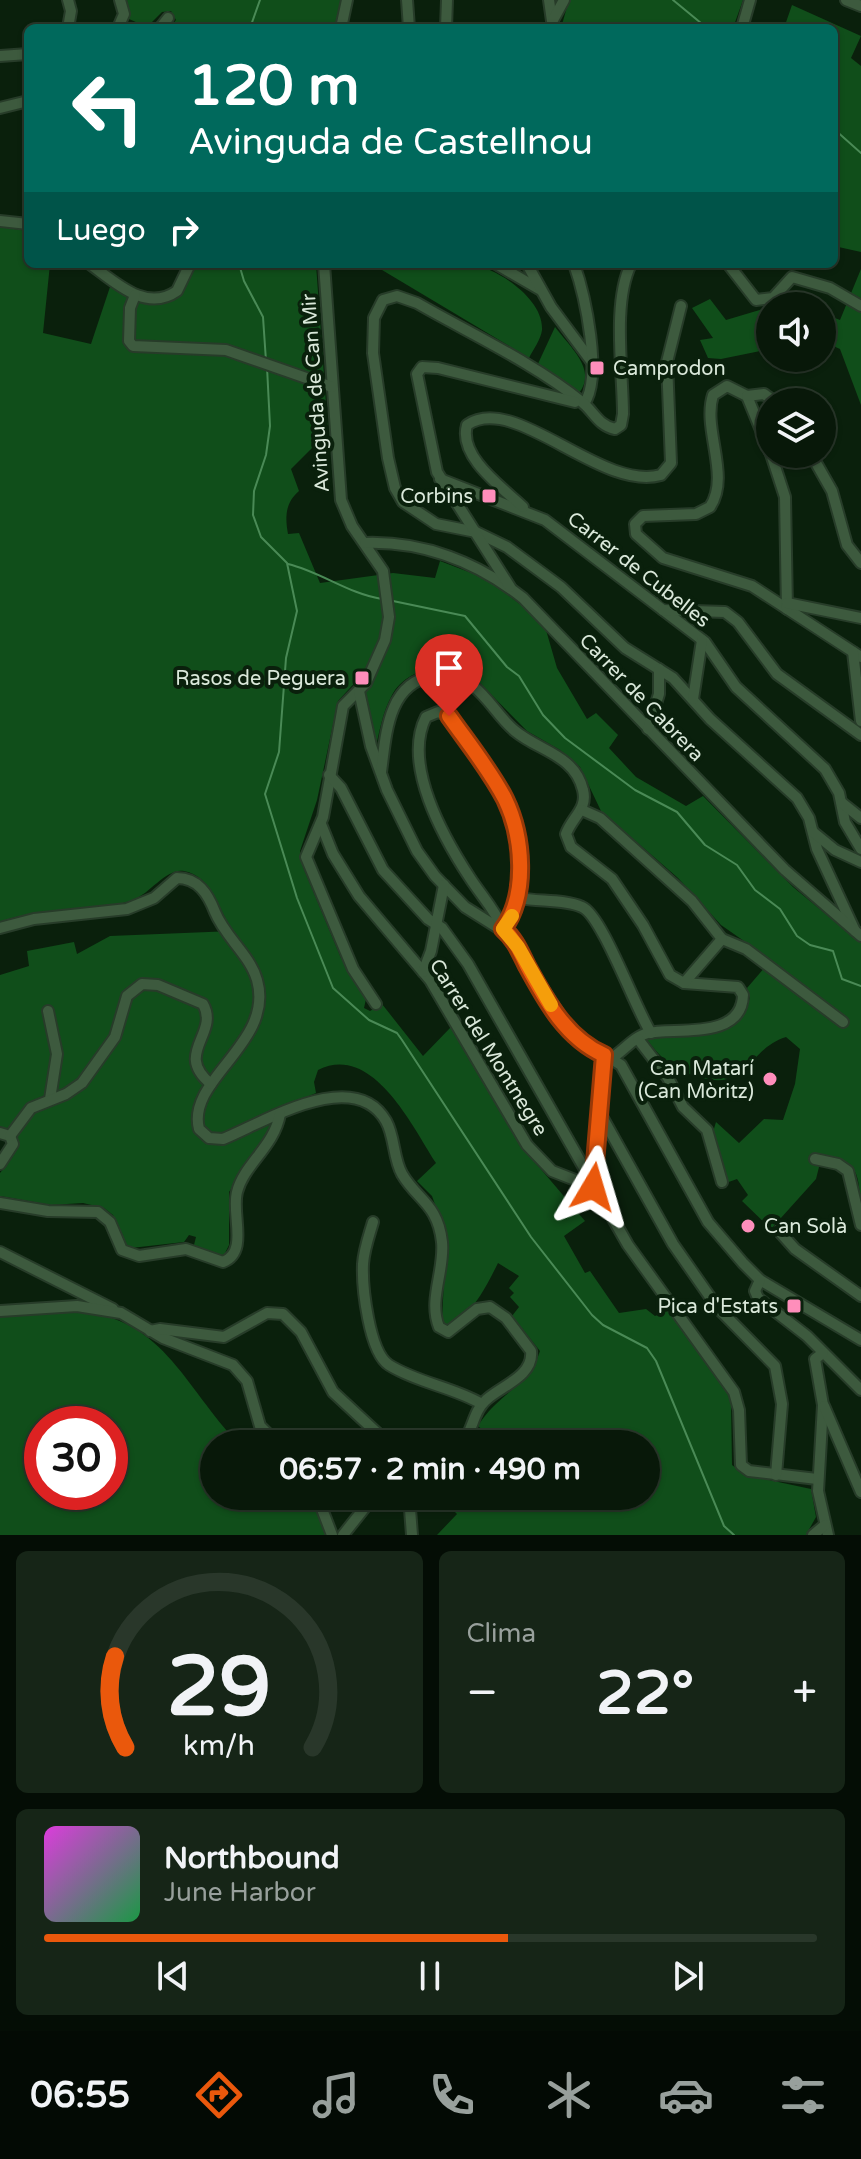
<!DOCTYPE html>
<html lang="es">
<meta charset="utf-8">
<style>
body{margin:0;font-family:"Varela Round",sans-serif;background:#162517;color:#f1f3f6;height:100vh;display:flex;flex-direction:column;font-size:30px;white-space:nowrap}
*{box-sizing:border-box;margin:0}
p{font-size:26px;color:#98a09c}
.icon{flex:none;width:44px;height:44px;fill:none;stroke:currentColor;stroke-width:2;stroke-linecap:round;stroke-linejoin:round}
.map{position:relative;height:1535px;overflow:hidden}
.sheet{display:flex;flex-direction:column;gap:16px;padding:16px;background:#040d05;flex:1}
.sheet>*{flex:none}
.guide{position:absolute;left:24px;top:24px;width:814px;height:244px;border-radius:12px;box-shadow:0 2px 6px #0004,0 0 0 2px #29372a;background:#00695c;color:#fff;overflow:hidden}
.buttons{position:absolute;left:756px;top:292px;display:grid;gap:16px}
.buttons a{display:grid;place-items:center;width:80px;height:80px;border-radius:50%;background:#081809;box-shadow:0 2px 6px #0004,0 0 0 2px #29372a;font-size:40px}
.speed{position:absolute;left:24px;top:1406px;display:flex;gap:16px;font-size:40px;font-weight:700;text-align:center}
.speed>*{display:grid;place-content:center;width:104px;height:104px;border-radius:50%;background:#081809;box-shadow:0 2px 6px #0004,0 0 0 2px #29372a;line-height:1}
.speed .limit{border:12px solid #d22;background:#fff;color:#111}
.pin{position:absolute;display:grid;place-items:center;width:68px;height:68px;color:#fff;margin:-82px -34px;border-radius:50% 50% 50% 0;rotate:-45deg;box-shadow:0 0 8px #0007}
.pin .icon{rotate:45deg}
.me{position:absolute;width:88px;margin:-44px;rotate:7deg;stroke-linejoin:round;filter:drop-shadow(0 0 6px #0008)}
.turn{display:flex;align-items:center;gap:28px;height:168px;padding:0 32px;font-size:36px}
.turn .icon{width:104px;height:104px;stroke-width:2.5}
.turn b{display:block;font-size:56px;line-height:68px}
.then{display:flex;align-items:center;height:76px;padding:0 32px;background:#0003;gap:16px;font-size:30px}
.big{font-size:60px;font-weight:800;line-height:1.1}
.sheet .widget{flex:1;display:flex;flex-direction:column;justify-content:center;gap:12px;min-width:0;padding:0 28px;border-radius:12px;background:#162517}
.sheet .dial{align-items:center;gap:0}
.dial svg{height:208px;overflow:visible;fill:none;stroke:#29372a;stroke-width:7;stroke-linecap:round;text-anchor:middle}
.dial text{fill:#f1f3f6;stroke:none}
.song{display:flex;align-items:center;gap:24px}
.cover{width:96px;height:96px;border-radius:12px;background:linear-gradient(135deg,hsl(300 70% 55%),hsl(140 70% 35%))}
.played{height:8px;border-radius:4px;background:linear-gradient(90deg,#ea580c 60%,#29372a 60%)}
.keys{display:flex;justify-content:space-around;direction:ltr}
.heat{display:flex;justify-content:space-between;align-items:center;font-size:44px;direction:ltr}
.sheet .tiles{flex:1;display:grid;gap:16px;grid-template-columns:1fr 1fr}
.widget:last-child{grid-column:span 2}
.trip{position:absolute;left:200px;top:1430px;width:460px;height:80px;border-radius:40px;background:#081809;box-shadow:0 2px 6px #0004,0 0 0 2px #29372a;font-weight:800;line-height:80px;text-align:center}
.tabs{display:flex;height:128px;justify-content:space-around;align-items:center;background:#030a04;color:#98a09c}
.tabs .icon{width:56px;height:56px}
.tabs .on{color:#ea580c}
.tabs b{font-size:36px;color:#f1f3f6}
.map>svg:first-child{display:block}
.green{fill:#104e1a;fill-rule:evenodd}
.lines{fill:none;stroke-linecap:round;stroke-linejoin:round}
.stream{stroke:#4a8a56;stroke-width:2}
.minor-casing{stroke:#273c29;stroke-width:14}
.minor{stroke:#3d5a3e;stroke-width:10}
.route-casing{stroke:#983908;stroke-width:20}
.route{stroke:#ea580c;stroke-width:14}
.slow{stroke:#f59e0b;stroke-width:14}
.poi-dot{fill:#fe8ebb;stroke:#0a200c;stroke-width:3}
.labels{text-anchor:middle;stroke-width:8;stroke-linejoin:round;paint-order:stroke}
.poi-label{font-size:20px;fill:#dae8da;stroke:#0a200c;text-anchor:end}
.street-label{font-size:20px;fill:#dae8da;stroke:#0a200c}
</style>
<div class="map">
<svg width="861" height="1535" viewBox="0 0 861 1535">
<rect width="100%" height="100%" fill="#0a200c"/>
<g class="green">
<path d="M127,0H341L335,28H169L176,20L171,11L162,12L147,27L129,19Z"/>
<path d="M569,0H743L733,28H561Z"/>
<path d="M792,5L861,36L851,58L861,66V252L834,246V28H784Z"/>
<path d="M0,227L28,231V264H50L43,333L91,344L110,287C149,306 179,315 196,264H316L328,432L291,469L299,491C285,503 285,517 288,534L299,533L320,583L393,573L435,578L440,561L487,579L521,605L546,630L557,668L587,719L596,713L618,735L609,748L636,777L686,806L703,796L793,887L861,943V1207C858,1169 859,1165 822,1155L816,1179L771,1229L742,1201L748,1195L737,1179L726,1183L713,1132L716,1122L739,1143L764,1119L783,1120L795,1084L800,1049L786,1037C745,1050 750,1094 696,1076C672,1069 663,1060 647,1040C682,1033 736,1039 750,998L747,988L771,960L721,925L678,878L601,811L580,767L560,750L527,731L474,677C447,661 406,667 391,697C383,712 380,729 376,746L361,676L338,701L317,800L300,851L303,867L341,958L366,999L364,1008L370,1011L382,1004L423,1056L451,1027L528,1154L585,1221L564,1236L585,1273L590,1271L619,1313L646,1309L655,1316L668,1310L727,1392L731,1402L732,1465L745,1475L811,1489L816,1517L806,1535H437L457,1514L452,1509L466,1496H646V1444H498L478,1426C496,1395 530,1385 540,1351L512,1316L519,1307L510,1297L514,1293L509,1288L519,1276L498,1263C486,1287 472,1317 445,1326L442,1322L446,1235L432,1196L417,1181L436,1163C413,1128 373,1042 318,1070L314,1082L316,1093L278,1109L262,1143L229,1192V1245L223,1257L218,1258L194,1245L196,1237L189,1235L184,1242L131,1248L125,1245L113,1215L104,1208L83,1203L51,1205L0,1196V1173C10,1161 19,1152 17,1137L0,1126V975L29,966L27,951L74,942L77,954L110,936L233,931C219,911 212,876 184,871C166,868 151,893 133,900C90,914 42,906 0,922Z"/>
<path d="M372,264C399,264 449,258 473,264C499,270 544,299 542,330C541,339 533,350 529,358Z"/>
<path d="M861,269V405L840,349L822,341V313L840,320Z"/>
<path d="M782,296L806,306H770V349L721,359L708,358L700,340L713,338L692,308L710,299L726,320L763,309Z"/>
<path d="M555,327C569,346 598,370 579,393L536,368Z"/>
<path d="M68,1311C162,1312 183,1386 239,1444H214V1496H312V1502L307,1506L310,1512L316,1509L326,1535H0V1315ZM42,1424H110V1492H42Z"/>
</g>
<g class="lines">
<g class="stream">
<path d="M673,0L707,28"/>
<path d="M250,28L260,0"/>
<path d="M834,129L861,153"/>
<path d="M239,264L244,281L263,317L266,361"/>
<path d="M267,367L270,426L266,455L254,491L253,515L261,537L287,563L297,611L286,658L279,752L265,794L297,898L333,988L369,1020L397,1033L402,1040L531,1237L592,1315L603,1325L647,1348L656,1361L724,1526L734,1535"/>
<path d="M288,564C321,572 349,594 382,599"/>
<path d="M393,601L465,616L507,667L519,676L543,715L565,738L635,790L677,812L705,845L737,865L755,890L780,909L797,936L810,945L833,951L842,979L861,986"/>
</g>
<g class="minor-casing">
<g id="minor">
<path d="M68,0L71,11L68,28"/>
<path d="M407,0L409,28"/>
<path d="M549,0L553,28"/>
<path d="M846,0L861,6"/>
<path d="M553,20L564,0"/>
<path d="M118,28L124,14L120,0"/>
<path d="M160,28L168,18"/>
<path d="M341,28L347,0"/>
<path d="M446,28L447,0"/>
<path d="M742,28L750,0"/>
<path d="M0,56L28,54"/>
<path d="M0,108L28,101"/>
<path d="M0,221L28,224"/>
<path d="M90,264C115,282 146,313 177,291L190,264"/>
<path d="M324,264L341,500L352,526L383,571L389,617L385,640L366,683L343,706L323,817L306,857L353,969L376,1004"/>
<path d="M496,264L539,289"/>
<path d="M527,264L551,307L592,362"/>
<path d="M574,264C585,295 603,377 584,404"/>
<path d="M631,264C612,303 623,371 623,414L621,425L615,429C599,426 594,412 582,402C534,363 471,334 417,303L397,296L383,300L374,318L373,353L388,458L395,488L403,502L436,524L476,532L507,547L561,587L625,648L673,678L710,719L797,798L809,818L817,849L855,931"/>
<path d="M728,264L756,300L773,298L792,277L830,288L861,306"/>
<path d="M135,295L130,308L129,341L133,346L226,350L332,387"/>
<path d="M747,396L727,386L713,395C702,429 731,476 710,507L696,514L643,516L635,524L636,534L663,558L752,586L861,657"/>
<path d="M747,396L770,452"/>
<path d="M747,396L764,394L775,402"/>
<path d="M771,454L785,497L787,609"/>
<path d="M811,454L832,491L847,545L861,563"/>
<path d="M440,479L545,520L705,642L736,687L825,769L839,793L845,822L861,849"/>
<path d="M523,507C503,488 458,457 467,425C515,392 601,492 661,475L671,463L667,362L681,306"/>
<path d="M365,543C424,541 478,563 523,598L785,870L861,936"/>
<path d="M510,587L437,472L417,374L422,367L438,368L575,402"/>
<path d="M787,603L861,618"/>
<path d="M663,610L725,612L738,622L777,674L861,735"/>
<path d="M853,652L861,721"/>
<path d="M359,691L371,746L387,790L417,851L435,876L465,907L508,934L572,1034L621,1065L708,1222L743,1263L760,1280L861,1340"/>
<path d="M693,699L702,640"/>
<path d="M438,712L449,716C468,743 491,770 505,799C523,836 529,895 503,929C495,910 481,895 470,878C443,837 402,764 426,717Z"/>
<path d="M648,729L659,694V669"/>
<path d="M381,772C386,736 387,684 432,676C447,674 461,677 473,686C489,698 499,718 515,731C539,751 575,755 583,790C588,809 572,817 566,834L571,847L612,879L643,925L670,975L684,983L738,987L743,995C742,1041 674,1027 648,1033C635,1036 623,1051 612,1058"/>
<path d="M329,775L341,788L383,870L428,919L442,928L468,964L628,1245L734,1392L739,1410L741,1465L749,1471L817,1479"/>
<path d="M842,803L861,818"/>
<path d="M582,810L600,818L692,901L722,939L746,949L843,1022"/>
<path d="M321,824L333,854L359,896L430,980L527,1145L552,1171L593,1187L604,1055"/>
<path d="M813,832L835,850L861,862"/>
<path d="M519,898C539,902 564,899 582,907C602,915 635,1008 651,1033"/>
<path d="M0,928L34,919L127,909L154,898L177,878C198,878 208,894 215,912C225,937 250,955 257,980C275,1043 186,1079 199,1129L209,1138L223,1139C263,1123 354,1065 386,1121C395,1137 393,1158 402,1174C417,1200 438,1204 442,1242C445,1270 428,1300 439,1327L448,1332L477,1309L490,1307L506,1318L531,1351C534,1376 501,1386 486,1400C473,1411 473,1431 462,1444"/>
<path d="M423,972L431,951L444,885"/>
<path d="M684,983L722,939"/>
<path d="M48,1011L57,1054L50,1099"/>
<path d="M638,1039L668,1078L683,1107L707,1130L722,1182"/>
<path d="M601,1115L673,1244L717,1307L775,1366L782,1404L776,1475"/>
<path d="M0,1133L10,1136L13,1144L0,1164"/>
<path d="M10,1136L31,1108L66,1094L82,1083L115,1037L127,996L142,984L158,985L203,1004C220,1034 173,1053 211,1084"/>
<path d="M815,1159L838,1164L848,1171L861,1225"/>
<path d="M0,1203L48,1211L98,1212L110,1222L122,1250L139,1256L186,1249L223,1262C249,1252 231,1214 237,1192C244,1164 274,1147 280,1114"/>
<path d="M373,1222C369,1236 364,1249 363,1264C362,1287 369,1352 389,1365C418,1383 453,1387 482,1404"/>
<path d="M779,1231L795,1249L861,1296"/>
<path d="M0,1252L113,1309"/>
<path d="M760,1280L755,1291L758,1298L807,1336L861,1390"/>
<path d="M0,1311L77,1306L121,1313L163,1338L233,1365L247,1381L260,1426L278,1444"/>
<path d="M150,1331L160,1329L224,1337L267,1313L283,1314L301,1332L333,1392L389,1444"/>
<path d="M823,1353L815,1359L823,1405L818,1491L828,1535"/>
<path d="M824,1406L861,1492"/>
<path d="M317,1496L332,1535"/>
<path d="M409,1496L412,1535"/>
<path d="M343,1535L374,1496"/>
<path d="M813,1535L825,1525"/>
</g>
</g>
<use href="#minor" class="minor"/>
</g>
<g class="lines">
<g class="route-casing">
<path id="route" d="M449,716C468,743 490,770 505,799C523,836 528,895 503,929C515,939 520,952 527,966C546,1001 566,1038 604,1055L593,1187"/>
</g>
<use href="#route" class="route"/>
<path class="slow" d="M512,916L503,929L518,947L551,1005"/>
</g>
<g class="poi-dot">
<rect x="589" y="360" width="16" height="16" rx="4"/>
<rect x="481" y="488" width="16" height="16" rx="4"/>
<rect x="354" y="670" width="16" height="16" rx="4"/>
<circle cx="770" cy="1079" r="8"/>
<circle cx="748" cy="1226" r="8"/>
<rect x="786" y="1298" width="16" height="16" rx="4"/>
</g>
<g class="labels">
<g class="poi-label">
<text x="613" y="375" text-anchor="start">Camprodon</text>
<text x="473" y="503">Corbins</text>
<text x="346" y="685">Rasos de Peguera</text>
<text x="754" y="1075">Can Matarí<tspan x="754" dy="23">(Can Mòritz)</tspan></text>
<text x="764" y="1233" text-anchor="start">Can Solà</text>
<text x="778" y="1313">Pica d'Estats</text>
</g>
<g class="street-label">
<text transform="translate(315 393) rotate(-94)" y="7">Avinguda de Can Mir</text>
<text transform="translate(639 569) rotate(38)" y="7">Carrer de Cubelles</text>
<text transform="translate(642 697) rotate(46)" y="7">Carrer de Cabrera</text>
<text transform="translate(489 1047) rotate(58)" y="7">Carrer del Montnegre</text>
</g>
</g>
</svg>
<div class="buttons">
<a><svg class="icon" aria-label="sound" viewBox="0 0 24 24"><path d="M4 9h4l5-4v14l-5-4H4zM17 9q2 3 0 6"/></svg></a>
<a><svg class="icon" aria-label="layers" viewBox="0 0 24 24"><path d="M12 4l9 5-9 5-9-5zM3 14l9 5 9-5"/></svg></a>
</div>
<div class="speed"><div class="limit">30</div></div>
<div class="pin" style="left:449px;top:716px;background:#d93025"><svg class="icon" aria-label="arrive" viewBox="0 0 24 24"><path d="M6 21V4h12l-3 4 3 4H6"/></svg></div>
<svg class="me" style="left:593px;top:1187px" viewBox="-20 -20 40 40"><path d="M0-17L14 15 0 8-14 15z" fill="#ea580c" stroke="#fff" stroke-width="4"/></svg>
<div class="trip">06:57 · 2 min · 490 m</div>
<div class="guide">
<div class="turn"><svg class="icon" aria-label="left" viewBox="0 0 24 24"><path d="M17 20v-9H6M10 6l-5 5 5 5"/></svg><div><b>120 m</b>Avinguda de Castellnou</div></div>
<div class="then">Luego<svg class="icon" aria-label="right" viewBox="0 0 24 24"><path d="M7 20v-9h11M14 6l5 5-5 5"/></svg></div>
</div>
</div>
<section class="sheet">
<div class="tiles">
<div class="widget dial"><svg viewBox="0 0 100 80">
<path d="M14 69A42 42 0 1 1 86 69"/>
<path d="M14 69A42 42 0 0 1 10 34" stroke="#ea580c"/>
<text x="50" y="56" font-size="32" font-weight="700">29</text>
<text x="50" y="72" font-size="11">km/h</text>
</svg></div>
<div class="widget"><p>Clima</p>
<div class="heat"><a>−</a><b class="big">22°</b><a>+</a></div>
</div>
<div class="widget">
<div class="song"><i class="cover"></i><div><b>Northbound</b><p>June Harbor</p></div></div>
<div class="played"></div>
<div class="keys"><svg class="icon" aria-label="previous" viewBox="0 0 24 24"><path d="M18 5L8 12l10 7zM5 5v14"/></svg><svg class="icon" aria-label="pause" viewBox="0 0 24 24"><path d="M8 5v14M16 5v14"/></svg><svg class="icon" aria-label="next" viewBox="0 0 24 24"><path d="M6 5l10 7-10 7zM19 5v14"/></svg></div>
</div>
</div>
</section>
<nav class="tabs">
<b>06:55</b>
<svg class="icon on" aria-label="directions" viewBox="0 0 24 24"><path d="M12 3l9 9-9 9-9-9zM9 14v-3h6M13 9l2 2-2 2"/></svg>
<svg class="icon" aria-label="music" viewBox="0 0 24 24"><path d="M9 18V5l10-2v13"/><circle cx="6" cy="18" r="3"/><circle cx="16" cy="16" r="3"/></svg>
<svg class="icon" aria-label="phone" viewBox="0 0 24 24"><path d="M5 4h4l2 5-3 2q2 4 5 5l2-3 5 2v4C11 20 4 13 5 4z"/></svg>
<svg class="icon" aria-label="climate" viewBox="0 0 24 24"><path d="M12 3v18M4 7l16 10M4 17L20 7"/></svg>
<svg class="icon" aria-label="car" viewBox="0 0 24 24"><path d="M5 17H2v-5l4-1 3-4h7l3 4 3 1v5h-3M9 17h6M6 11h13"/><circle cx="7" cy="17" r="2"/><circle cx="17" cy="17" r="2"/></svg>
<svg class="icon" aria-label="filters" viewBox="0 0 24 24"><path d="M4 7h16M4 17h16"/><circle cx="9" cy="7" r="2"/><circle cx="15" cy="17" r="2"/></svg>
</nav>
